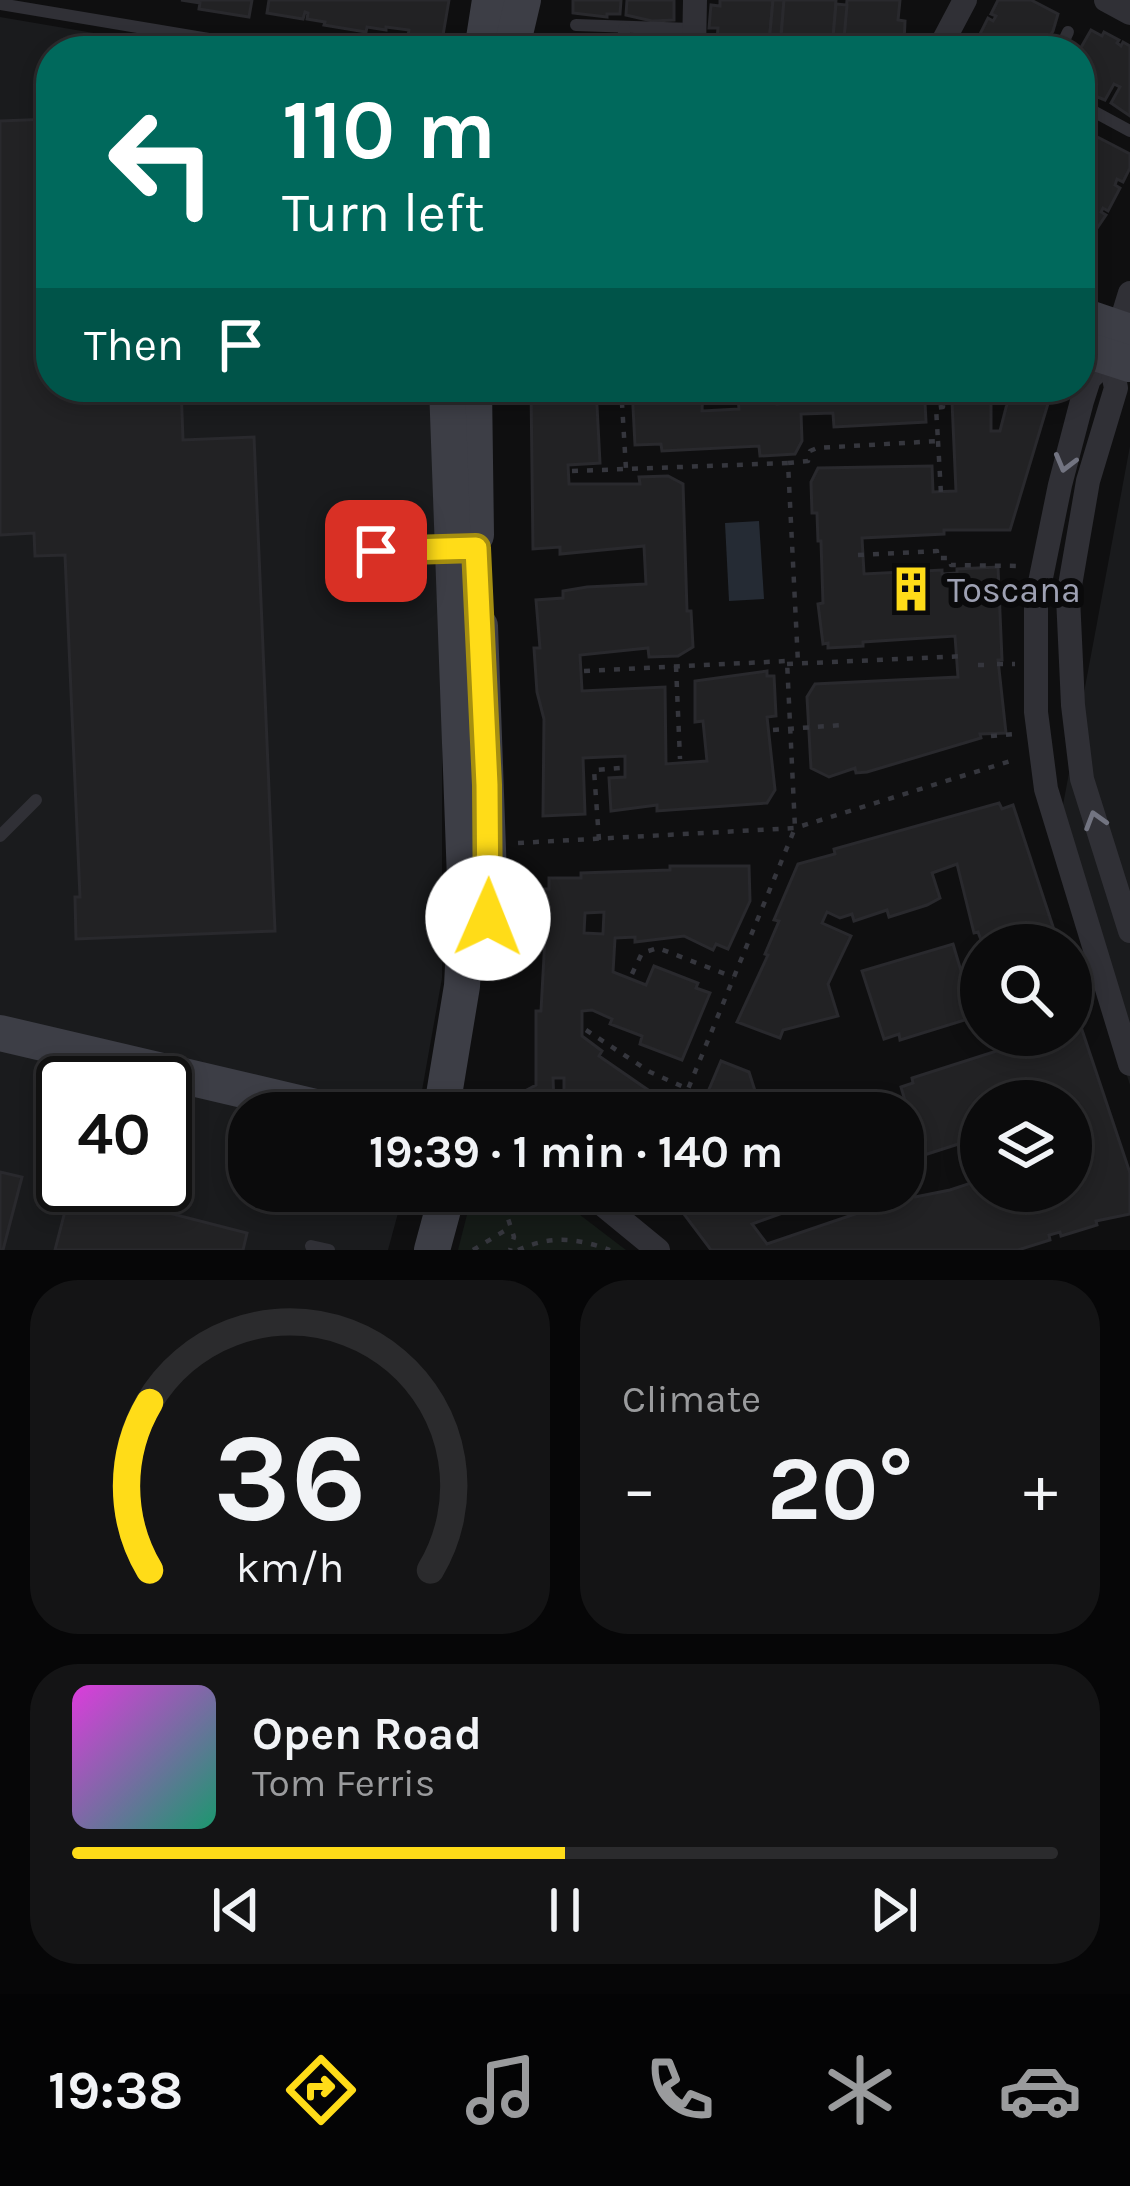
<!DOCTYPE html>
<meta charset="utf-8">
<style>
body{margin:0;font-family:Karla,sans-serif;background:#141415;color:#f1f3f6;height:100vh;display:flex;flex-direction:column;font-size:45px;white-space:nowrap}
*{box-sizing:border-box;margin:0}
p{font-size:39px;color:#9a9b9d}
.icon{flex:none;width:66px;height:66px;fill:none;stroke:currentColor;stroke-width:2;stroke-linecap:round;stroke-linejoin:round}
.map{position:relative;height:1250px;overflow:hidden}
.panel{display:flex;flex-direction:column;gap:30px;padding:30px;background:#060607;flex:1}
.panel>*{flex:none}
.top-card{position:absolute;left:36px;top:36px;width:1059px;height:366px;border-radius:48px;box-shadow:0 6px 18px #0003,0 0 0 3px #2b2b2d;background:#00695c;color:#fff;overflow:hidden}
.controls{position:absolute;left:960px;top:924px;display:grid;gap:24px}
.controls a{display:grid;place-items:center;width:132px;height:132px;border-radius:50%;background:#0b0b0c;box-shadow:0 6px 18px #0003,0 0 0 3px #2b2b2d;font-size:60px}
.speed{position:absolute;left:36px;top:1056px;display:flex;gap:24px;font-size:60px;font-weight:700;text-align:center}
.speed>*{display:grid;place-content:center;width:156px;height:156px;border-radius:50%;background:#0b0b0c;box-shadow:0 6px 18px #0003,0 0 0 3px #2b2b2d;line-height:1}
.speed .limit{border:6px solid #111;border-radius:18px;background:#fff;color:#111}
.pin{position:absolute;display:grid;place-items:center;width:102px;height:102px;color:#fff;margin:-51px;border-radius:24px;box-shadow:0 6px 18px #0006}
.me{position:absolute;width:132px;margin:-66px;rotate:1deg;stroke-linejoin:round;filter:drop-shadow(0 0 9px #0008)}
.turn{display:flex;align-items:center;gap:42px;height:252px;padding:0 48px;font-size:54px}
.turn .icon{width:156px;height:156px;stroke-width:2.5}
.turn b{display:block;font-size:84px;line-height:102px}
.then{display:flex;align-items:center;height:114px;padding:0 48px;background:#0003;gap:24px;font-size:45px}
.big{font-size:90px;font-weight:700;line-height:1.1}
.panel .card{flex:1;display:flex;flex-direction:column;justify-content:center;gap:18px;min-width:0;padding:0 42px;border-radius:48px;background:#141415}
.panel .dial{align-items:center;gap:0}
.dial svg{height:312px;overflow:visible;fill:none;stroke:#2b2b2d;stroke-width:7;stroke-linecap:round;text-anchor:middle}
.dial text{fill:#f1f3f6;stroke:none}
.song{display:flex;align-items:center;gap:36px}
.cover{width:144px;height:144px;border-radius:18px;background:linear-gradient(135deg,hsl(300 70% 55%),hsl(160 70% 35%))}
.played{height:12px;border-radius:6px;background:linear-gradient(90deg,#ffdc18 50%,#2b2b2d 50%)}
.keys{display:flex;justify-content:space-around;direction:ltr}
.heat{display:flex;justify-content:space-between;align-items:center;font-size:66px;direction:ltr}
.panel .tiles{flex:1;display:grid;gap:30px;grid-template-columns:1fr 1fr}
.card:last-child{grid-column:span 2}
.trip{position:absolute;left:228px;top:1092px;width:696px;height:120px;border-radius:48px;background:#0b0b0c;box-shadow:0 6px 18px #0003,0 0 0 3px #2b2b2d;font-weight:700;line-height:120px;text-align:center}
.menu{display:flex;height:192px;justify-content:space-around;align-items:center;background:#040405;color:#9a9b9d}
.menu .icon{width:84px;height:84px}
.menu .selected{color:#ffdc18}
.menu b{font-size:54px;color:#f1f3f6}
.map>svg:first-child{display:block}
.built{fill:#1a1b1d;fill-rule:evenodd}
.green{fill:#151b17}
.water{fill:#252b34}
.building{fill:#222224;stroke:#29292d;stroke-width:3;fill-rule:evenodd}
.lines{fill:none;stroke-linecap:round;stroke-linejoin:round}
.path{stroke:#35363d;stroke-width:4.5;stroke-dasharray:6 9;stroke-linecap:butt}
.lane{stroke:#303036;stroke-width:12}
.street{stroke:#303036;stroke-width:24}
.secondary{stroke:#3d3e46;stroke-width:36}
.oneway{stroke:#727481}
.route-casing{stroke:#a68f10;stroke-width:30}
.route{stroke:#ffdc18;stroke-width:21}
.labels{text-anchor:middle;stroke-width:12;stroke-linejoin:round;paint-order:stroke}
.poi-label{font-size:36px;fill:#9ea1b3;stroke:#0a0a0b;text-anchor:start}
</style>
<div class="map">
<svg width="1130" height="1250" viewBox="0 0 1130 1250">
<rect width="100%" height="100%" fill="#0f0f10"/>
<g class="built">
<path d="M0,17L199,51H51V387H442V978L418,1113H249V1191H404L388,1250H0ZM63,1083H165V1185H63Z"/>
<path d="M1130,446V1085L1055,848Z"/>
</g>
<path class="green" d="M473,1191H532L567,1205L626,1250H458Z"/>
<path class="water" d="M759,521L764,599L729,601L725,523Z"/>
<g class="building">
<path d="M181,0H252L249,17L199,9L200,3Z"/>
<path d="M269,0H449L442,41L408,36L409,30L386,27V30L367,27L366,32L324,25L325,22L307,19L308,13L305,12L303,19L267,13Z"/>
<path d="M573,0H621L620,14H607V17L573,13Z"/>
<path d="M627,0H674V20L652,21L626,15Z"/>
<path d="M720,0H773L768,51H716L718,28H709L711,5L720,6Z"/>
<path d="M773,0H784L780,45L769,44Z"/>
<path d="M784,0H836L832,51H780Z"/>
<path d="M847,0H900L898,20L905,21L904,43H897L896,51H843Z"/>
<path d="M998,0H1031L1058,14L1053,31L1040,51L1021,46L1019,51H973L982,45L976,42L988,18L993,21L996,16L991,14Z"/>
<path d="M836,4L847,5L843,50L832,49Z"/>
<path d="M1091,30L1102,36L1104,32L1119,40L1117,43L1121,46L1123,42L1130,46V116L1111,103L1120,87L1114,84L1105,100L1080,90L1079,51Z"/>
<path d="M51,119V387H181L183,440L254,437L275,931L76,939L75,897H80L65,555L35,556L34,533L0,535V121Z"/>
<path d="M1082,129L1130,154V168L1123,182L1117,179L1115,185L1120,188L1108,211L1103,208L1101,212L1106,215L1089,240L1080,235Z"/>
<path d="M531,387H596L600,463L568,465L569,484H640L639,477L668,476L683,484L687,611H691L693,647L678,656L649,657L648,648L580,655L582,691L665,687L666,764L707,761L703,721L695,722V681L767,671V676H774L776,716L767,717L775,790L767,803L657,811V805L611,811L609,778L625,777V756L583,758L585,814L543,816L544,719L537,692L534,648H540L536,600L563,598V591L587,587L646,584L644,546L560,554V547L533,549Z"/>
<path d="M632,387H703L702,411L739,409L737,387H780H776L777,404L787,403V387H1053L1010,530H944V534L862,538L864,574L942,570V574L957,573V569L998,567L1002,660H998L1006,733L980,734L981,738L867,772L856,773L855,768L829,777L811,768L807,697L815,684L958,677L955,636L863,642V646L828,648V643L823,644L818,604L823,603L821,541H818L817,513H812L811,482L818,468L932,466L933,492L956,491L952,401L925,403L926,422L834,427L833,413L801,414L802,441L795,454L760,456L759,446L662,451L661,444L635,445ZM991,401L1007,404L1000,431H991Z"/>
<path d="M999,803L1002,809L1013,805L1059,945H983L978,932L974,933L957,864L932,873L940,898L927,905L889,917L887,910L854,921L852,914L840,918L827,912L822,923L851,936L828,984L838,1016L783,1030L780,1038L737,1022L768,955L765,954L779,921L774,920L798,864L835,854L834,849Z"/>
<path d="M670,866H749L750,901L728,949L716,944L713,950L684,936L635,942V937L615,938L613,972L646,985L654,966L698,983L696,988L710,993L682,1060L640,1044L642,1036L610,1024L612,1019L592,1010L582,1011V1036L602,1051L599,1056L651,1092L647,1098L657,1106L652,1113H560L572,1096L564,1091V1078H553L554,1105L542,1113L528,1112L522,1103L525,1091L536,1085V1011H541L545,938L543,889H549V878H581V873L670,870ZM604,912L603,934L584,933L585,913Z"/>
<path d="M953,944L961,971L981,965V1015L900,1040L899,1034L884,1039L862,971Z"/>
<path d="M1079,1021L1130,1173V1214L1096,1221L1097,1225L1061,1236L1060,1232L1049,1235L1050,1240L1018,1250H711L681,1210L654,1191H784L791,1210L752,1224L767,1244L914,1194L915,1197L950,1190L977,1181L981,1183V1191H1034L1035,1196L1047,1191H1071V1101H1032L1029,1091L1006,1101H981V1141L975,1143L974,1139L921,1156L901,1087L913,1083L912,1078L1012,1046L1014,1050L1045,1040L1043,1035H1071V1024Z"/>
<path d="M721,1061L749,1072L762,1113H699L706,1109L702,1106Z"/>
<path d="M0,1172L22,1177L3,1250H0Z"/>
<path d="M71,1188L247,1233L243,1250H55Z"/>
</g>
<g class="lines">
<g class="path">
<path d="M621,387L626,469"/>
<path d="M938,441L941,494"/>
<path d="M788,463L808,461L810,451L817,448L938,441L936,408L943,407V396"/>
<path d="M572,471L788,463L798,663"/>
<path d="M858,555L937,551V558H950L951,565L1021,566"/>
<path d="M787,664L966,656"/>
<path d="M997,664H1015"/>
<path d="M978,665H988"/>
<path d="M676,666L680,759"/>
<path d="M584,671L787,661L795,828L688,1089L672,1113"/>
<path d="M773,730L843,725"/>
<path d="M991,736L1015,734"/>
<path d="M599,840L594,770L621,768"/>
<path d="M518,843L795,828L1017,759"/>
<path d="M632,974L642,953L658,948L733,977"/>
<path d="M586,1030L650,1072L688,1089"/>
<path d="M499,1191L514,1237L510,1250"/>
<path d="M473,1250L509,1228"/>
<path d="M518,1250C551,1235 577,1238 610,1250"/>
</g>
<g class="lane">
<path d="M0,4L281,51"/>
<path d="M576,25L692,29"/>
<path d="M624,51V28"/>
<path d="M1059,51L1068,32"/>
<path d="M1080,104L1130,131"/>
<path d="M375,551L451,548"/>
<path d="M0,836L36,800"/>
<path d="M311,1246L329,1250"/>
</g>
<g class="street">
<path d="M1106,0L1130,13"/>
<path d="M694,51L695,0"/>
<path d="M938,51L965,0"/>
<path d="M1130,293L1110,358L1089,379L1082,401L1060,485L1036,602V712L1046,789L1130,1064"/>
<path d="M1110,358L1116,388L1088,481L1068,597L1073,705L1082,779L1130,931"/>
<path d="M586,1191L658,1250"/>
</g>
<g class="secondary">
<path d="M482,51L490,0"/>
<path d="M511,51L523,0"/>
<path d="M1080,315L1130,332"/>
<path d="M1080,348L1130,364"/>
<path d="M474,387L476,535"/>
<path d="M480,626L489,877"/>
<path d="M0,1033L341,1113"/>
<path d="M441,1113L462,986L466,907L447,387"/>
<path d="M432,1250L448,1191"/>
</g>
</g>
<defs><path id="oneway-chevron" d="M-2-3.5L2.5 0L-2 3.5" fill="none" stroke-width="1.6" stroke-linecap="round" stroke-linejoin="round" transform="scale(3)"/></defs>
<g class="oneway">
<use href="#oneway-chevron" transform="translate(1065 463) rotate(105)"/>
<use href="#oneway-chevron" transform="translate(1095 820) rotate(-107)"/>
</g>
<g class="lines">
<g class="route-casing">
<path id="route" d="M376,551L476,548L487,785L488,918"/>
</g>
<use href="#route" class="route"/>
</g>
<defs>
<g id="building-bare" transform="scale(3.6)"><path d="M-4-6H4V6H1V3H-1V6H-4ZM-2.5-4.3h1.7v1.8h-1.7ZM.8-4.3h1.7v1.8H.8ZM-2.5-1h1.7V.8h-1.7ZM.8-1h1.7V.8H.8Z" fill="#ffdc18" stroke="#0a0a0b" stroke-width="2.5" paint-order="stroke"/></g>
</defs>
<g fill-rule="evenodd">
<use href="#building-bare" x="911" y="589"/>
</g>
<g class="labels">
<g class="poi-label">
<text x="947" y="602">Toscana</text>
</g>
</g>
</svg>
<div class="controls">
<a><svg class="icon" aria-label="search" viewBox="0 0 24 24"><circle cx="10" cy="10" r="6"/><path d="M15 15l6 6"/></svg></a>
<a><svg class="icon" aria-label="layers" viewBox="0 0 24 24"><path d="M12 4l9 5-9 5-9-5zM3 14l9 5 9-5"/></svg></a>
</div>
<div class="speed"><div class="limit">40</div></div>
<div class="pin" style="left:376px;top:551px;background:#d93025"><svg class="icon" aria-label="arrive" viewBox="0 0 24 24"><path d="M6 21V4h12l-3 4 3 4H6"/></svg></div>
<svg class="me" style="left:488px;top:918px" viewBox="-20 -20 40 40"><circle r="19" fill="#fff"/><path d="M0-13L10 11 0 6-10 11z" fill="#ffdc18"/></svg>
<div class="trip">19:39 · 1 min · 140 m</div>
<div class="top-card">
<div class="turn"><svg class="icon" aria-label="left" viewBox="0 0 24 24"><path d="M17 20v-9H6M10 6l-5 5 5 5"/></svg><div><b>110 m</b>Turn left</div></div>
<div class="then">Then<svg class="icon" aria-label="arrive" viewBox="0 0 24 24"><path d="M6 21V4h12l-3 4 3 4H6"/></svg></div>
</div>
</div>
<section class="panel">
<div class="tiles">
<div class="card dial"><svg viewBox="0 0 100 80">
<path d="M14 69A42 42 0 1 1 86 69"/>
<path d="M14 69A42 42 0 0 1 14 26" stroke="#ffdc18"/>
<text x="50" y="56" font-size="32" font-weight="700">36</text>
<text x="50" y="72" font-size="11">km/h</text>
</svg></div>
<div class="card"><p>Climate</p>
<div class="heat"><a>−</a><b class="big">20°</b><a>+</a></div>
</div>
<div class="card">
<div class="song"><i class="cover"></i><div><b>Open Road</b><p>Tom Ferris</p></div></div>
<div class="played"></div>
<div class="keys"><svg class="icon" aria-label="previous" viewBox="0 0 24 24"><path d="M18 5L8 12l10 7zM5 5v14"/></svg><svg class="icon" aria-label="pause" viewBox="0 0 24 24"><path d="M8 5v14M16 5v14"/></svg><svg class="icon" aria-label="next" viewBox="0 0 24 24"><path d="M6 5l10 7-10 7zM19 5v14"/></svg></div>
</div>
</div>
</section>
<nav class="menu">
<b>19:38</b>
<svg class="icon selected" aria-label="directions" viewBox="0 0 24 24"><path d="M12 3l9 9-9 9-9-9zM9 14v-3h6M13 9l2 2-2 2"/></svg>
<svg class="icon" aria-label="music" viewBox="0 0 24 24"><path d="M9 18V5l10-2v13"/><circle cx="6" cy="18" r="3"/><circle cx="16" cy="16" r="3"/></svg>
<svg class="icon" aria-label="phone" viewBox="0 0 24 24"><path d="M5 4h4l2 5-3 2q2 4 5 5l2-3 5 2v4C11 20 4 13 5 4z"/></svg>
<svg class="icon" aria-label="climate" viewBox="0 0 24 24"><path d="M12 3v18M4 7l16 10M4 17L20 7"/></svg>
<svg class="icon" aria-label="car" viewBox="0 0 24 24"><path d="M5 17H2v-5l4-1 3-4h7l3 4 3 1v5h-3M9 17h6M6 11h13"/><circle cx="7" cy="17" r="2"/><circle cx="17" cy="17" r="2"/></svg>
</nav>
